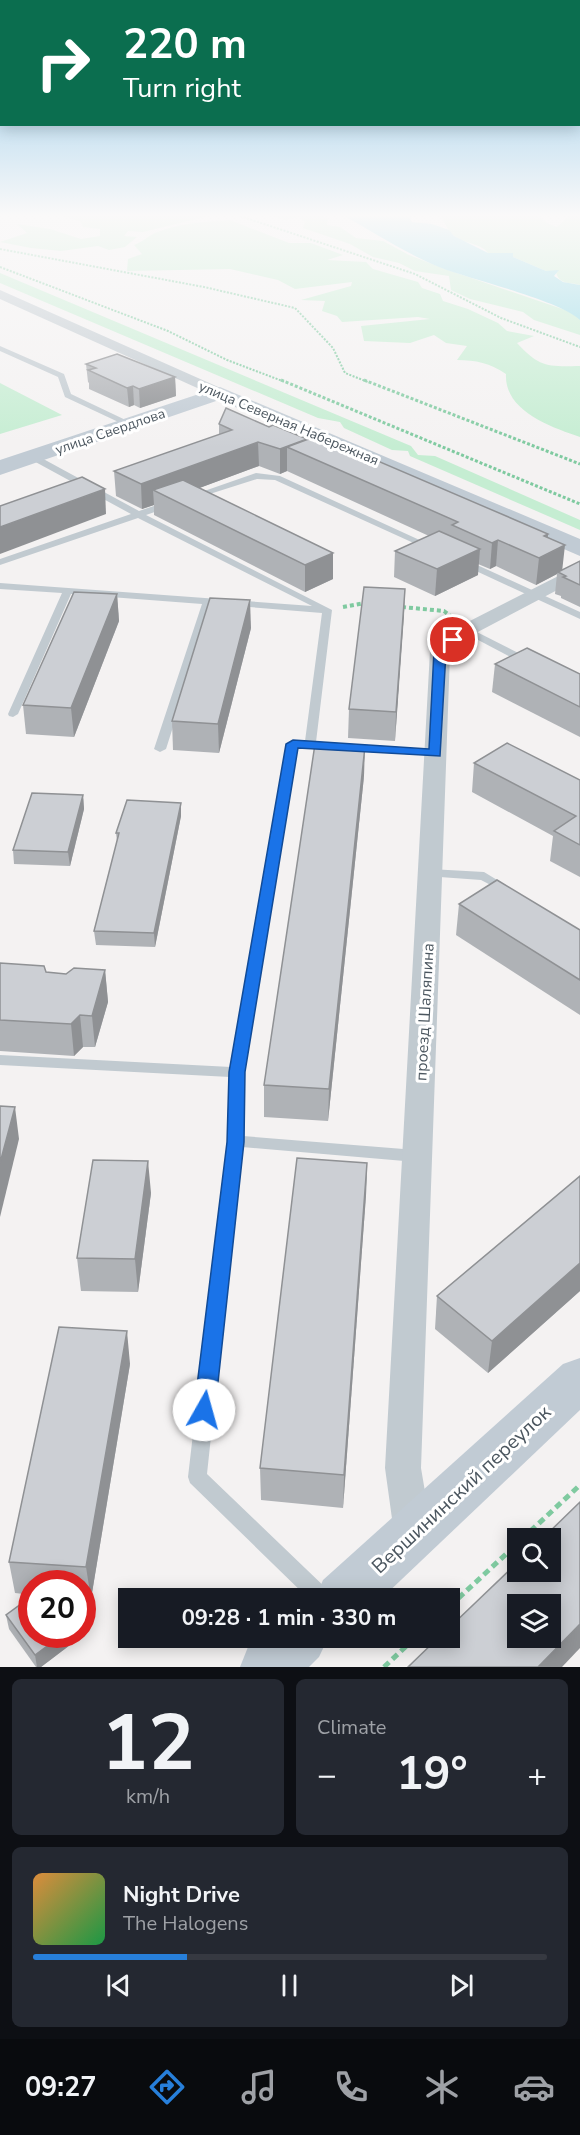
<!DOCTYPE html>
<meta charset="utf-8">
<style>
body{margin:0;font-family:"Nunito Sans",sans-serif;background:#242831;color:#f1f3f6;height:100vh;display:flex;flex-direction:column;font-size:22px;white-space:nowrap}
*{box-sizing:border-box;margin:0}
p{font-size:20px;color:#9ea1a6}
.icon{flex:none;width:33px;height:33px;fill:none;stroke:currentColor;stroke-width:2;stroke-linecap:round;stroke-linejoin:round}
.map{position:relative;height:1667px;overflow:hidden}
.sheet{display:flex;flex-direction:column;gap:12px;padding:12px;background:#0d0f14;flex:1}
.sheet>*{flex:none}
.guide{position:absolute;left:0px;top:0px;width:580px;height:126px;box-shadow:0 3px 15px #0003;background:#0b6e4f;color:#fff;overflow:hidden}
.buttons{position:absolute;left:507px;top:1528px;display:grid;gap:12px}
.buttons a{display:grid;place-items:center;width:54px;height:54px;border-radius:0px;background:#171b24;box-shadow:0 3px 15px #0003;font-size:30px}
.speed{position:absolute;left:18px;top:1570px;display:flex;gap:12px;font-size:30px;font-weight:700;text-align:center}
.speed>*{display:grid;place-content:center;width:78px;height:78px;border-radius:50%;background:#171b24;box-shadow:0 3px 15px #0003;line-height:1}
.speed .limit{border:9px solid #d22;background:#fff;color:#111}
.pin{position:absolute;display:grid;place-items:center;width:51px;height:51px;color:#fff;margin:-26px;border:3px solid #fff;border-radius:50%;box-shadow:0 2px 6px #0007}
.me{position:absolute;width:66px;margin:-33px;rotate:7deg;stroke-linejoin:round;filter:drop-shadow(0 0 4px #0008)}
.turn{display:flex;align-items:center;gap:21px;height:126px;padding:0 24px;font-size:27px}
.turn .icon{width:78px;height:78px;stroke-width:2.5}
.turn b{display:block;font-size:42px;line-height:51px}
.big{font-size:45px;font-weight:700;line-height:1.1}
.sheet .tile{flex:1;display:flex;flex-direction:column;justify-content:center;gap:9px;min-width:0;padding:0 21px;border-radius:9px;background:#242831}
.sheet .dial{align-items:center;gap:0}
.dial b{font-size:78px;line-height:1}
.song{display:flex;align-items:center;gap:18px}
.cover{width:72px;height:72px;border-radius:9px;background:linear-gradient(135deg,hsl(30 70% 55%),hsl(140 70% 35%))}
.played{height:6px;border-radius:3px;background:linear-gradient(90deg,#277fda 30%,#363941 30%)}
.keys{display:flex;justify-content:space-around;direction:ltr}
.heat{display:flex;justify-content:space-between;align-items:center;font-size:33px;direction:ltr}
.sheet .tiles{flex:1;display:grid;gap:12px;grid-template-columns:1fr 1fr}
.tile:last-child{grid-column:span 2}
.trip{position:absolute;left:118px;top:1588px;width:342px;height:60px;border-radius:0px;background:#171b24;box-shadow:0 3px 15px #0003;font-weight:700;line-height:60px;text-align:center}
.dock{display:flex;height:96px;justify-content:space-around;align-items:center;background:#090b0e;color:#9ea1a6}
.dock .icon{width:42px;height:42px}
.dock .on{color:#277fda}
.dock b{font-size:27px;color:#f1f3f6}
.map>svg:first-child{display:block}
.green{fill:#c5edd2}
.water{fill:#95dbe7}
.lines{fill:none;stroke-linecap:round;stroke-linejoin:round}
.path-far3{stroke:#7fcaa0;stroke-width:2;stroke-dasharray:2 1.5;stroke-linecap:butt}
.path-far2{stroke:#7fcaa0;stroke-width:3;stroke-dasharray:3 2;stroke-linecap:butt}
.path-far1{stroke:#7fcaa0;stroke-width:4;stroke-dasharray:4 3;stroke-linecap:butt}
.path{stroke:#7fcaa0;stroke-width:5;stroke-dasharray:7 4.5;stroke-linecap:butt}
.lane{fill:#c1cad0;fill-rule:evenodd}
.street{fill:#c1cad0;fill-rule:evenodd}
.secondary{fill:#c1cbd4;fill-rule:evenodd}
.wall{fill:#afb2b6}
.shaded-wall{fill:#8f9194}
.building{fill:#cccfd4;stroke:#8f9194;stroke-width:1.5;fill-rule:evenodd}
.route{fill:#1a73e8;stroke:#114b97;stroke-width:1.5}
.labels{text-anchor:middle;stroke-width:6;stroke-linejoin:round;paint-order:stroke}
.far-street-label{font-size:14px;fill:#4b565f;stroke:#fff}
.street-label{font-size:16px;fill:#4b565f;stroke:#fff}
.near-street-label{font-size:20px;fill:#4b565f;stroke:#fff}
</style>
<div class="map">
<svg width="580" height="1667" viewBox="0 0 580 1667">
<rect width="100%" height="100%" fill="#f4f2f2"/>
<g class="green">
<path d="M57,215H213L143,232L128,231L124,236L137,237L125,247L109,250L98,246L61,251L31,248L0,242L27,233L17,224L50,229L81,239L100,236V229L83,227L80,221Z"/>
<path d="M268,215H321L328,218L327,225L340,227L356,238L383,241L409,255L445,269L580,315V335L534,320L523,312L470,299L451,290L449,276L415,271L399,263L373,257L350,244L303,228L305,222L299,217L285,220Z"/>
<path d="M440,215H537L547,223L557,227L570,215H580V285C570,282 559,285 556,272L558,271H546L513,257L488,253C481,243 464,244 453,235C448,231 444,221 440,215Z"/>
<path d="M230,220L289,243H311L343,255L327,260L366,262L373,269L418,282L422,288L440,294L443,301L468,309L498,323L507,331L534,336L517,343C539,367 548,367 580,366V437C551,427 504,411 506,374C490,363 476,360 457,360L467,346L446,343L434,335L410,343L364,341L361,326L430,319L418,317L342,322L337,316L322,311L325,301L301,300L351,286L352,282L295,289L278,280L230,269L127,271L128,259L142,254L134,245C142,242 147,237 155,233C178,223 205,222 230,220Z"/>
<path d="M0,273L411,446L418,455L435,456L580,520V530L410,456L408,451L392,450L344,428L340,422L318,418L0,283Z"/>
<path d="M0,383L62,415L0,434Z"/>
</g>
<path class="water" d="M343,215H413L410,219L412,222L432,224L449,230L454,236L488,253H513V257L546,271L559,270L554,276L563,282L580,285V320C559,300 472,280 439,267C405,253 375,233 343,215Z"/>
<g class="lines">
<g class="path-far3">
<path d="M237,215L415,274L501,318L580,347"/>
<path d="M0,249L204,287L295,308L333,348L345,373L368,382"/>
<path d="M0,267L168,331L227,360L285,382"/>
</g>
<g class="path-far2">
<path d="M281,380L580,504"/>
<path d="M364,380L580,464"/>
</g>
<g class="path-far1">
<path d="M343,607L365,603"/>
<path d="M402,607L444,611L452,617"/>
</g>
<g class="path">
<path d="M522,1539L580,1485"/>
<path d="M450,1606L518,1543"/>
<path d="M384,1667L415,1638"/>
</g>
<g class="lane">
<path d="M0,346L64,374L71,394L134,424L127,426L65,397L58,377L0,351Z"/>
<path d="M30,455H36L139,511L166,502H172V506L146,515L332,610L316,742L330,743L336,746L330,749L298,748L244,1072L243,1136L416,1150L421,1152L424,1156L421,1160L416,1162L242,1147L207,1474L330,1592L333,1599H309L190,1483L188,1477L227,1141L230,1077L0,1065V1055L231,1067L287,744L293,741H305L322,613L212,604L166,749L160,752L154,749L202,604L71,594L18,714L13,717L9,716L8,714L62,593L0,589V583L312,606L138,518L0,565V559L131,514L30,459Z"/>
<path d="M256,473L280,476L437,548L435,550H429L275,480L257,479L194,499L187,497Z"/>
<path d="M464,559L580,612V619L461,564L459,562Z"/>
<path d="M467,627L530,659L531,661L530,663H522L463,632V628Z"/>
<path d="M351,745L435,750L441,753L435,756L347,750L345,748Z"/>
<path d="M430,869L484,872L512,889L506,893L481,880L426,876L424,873L426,870Z"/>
</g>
<g class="street">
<path d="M0,290L225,390L228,393L225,396H215L0,299Z"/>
<path d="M580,565V578L474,634L450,653L421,1468L432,1533L426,1546L413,1551L400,1546L394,1533L385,1468L430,651L460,626Z"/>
</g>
<g class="secondary">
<path d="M220,387L580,539V556L219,400L0,475V460Z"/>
<path d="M580,1358V1410L381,1599H315L323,1580L563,1364Z"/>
<path d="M259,1638H328L319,1657L309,1667H240L248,1647Z"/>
</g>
</g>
<g class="wall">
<path d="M86,364L175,377L176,396L140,408L134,405L129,407L89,389V383L88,382Z"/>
<path d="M219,424L269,427L307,440L548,534V538L562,570L580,561V607L561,598V596L555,594L557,574L536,585L496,566L490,569L478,564V575L435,596L394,577L395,551L429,536L287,471L280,474L259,466L199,488L333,553V579L305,592L154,515V505L142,509L116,496L114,471L219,435Z"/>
<path d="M405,589L395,741L348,738L349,709Z"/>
<path d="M117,594L119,621L74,737L26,734L23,705Z"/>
<path d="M251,628L219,753L173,750L172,721Z"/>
<path d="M495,664L580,674V737L492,692Z"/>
<path d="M474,763L580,780V877L550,861L553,836L472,792Z"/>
<path d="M364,776L328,1121L264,1117V1085Z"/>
<path d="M83,795L84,809L70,866L14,864L13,850Z"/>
<path d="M181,803V816L155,947L96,945L94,931L117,841L116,833Z"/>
<path d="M459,904L580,930V1015L456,935Z"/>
<path d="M0,963L46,972L66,974L105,970L108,1002L95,1047H83L74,1056L0,1051Z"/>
<path d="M367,1163L366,1195L343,1508L261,1500L260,1468Z"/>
<path d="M580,1176V1291L488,1373L435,1329L437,1296Z"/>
<path d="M151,1193L138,1292L81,1291L77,1258Z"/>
<path d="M130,1364L91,1599L82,1598V1584H32V1595L15,1593L9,1562Z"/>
<path d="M6,1615L70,1645L41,1667H36L9,1629Z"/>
</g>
<g class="shaded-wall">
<path d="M175,377L176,396L140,408L139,389Z"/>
<path d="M133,386L134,405L129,407L127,388Z"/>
<path d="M258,442L259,466L170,499L153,490L154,505L142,509L141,484Z"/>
<path d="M287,447V471L280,474V449Z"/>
<path d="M105,489L106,514L0,554V527Z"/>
<path d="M548,534L546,555L565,545L562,572H558L557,574L536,585L539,558L544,536Z"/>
<path d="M498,540L496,566L490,569L492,543Z"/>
<path d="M480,549L478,575L435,596L437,569Z"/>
<path d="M333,553V579L305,592V565Z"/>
<path d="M405,589L404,616L395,741L396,712Z"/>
<path d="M117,594L119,621L74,737L71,708Z"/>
<path d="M250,600L251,628L219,753L218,724Z"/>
<path d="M365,746L364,776L328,1121L329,1089Z"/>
<path d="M83,795L84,809L70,866L68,852Z"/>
<path d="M181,803V816L155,947L154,933Z"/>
<path d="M105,970L108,1002L95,1047L92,1016Z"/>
<path d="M80,1015L83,1047L74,1056L71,1024Z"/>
<path d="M15,1107L19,1139L0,1217V1163Z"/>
<path d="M148,1161L151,1193L138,1292L135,1259Z"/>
<path d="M367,1163L366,1195L343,1508L344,1475Z"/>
<path d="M580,1263V1291L488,1373L492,1341Z"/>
<path d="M127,1331L130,1364L91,1599L86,1567Z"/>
<path d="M580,1624V1648L562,1667H538Z"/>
<path d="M62,1635H68L70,1645L41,1667H37L35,1655Z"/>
</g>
<g class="building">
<path d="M117,354L175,377L139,389L133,386L127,388L88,370L96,368L86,364Z"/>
<path d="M226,408L269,427L273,425L307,439L280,449L258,442L141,484L114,471L232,430L219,424Z"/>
<path d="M314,437L325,442L329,440L548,534L544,536L565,545L539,558L498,540L492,543L452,525L458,522L287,447Z"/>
<path d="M82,477L105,489L0,527V506Z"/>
<path d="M183,480L333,553L305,565L153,490Z"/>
<path d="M439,531L480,549L437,569L395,551Z"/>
<path d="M580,561V585L563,577L566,576L558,572Z"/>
<path d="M364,587L405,589L396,712L349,709Z"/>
<path d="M74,592L117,594L71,708L23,705Z"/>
<path d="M210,598L250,600L218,724L172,721Z"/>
<path d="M527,648L580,674V707L495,664Z"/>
<path d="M507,743L580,780V845L554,831L576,816L474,763Z"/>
<path d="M315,744L365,746L329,1089L264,1085Z"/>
<path d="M32,793L83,795L68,852L13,850Z"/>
<path d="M127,800L181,803L154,933L94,931L119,833H116Z"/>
<path d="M497,880L580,930V980L459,904Z"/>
<path d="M0,963L44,966L46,972L66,974L74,968L105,970L92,1016L80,1015L71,1024L0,1020Z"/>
<path d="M0,1106L15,1107L0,1163Z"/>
<path d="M297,1158L367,1163L344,1475L260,1468Z"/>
<path d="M93,1160L148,1161L135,1259L77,1258Z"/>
<path d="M580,1176V1263L492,1341L437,1296Z"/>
<path d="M59,1327L127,1331L86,1567L9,1562Z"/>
<path d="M580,1502V1624L538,1667H408L438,1638H450V1627L518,1562V1572H550V1539H542ZM518,1605H550V1638H518Z"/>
<path d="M32,1596V1635H62L35,1655L6,1615Z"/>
</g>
<linearGradient id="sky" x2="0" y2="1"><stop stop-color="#87c4e8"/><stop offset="0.48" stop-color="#faf9f9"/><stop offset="1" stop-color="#faf9f9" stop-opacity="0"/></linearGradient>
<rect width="580" height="448" fill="url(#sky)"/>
<path class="route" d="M453,637L459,640L446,652L440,756L298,748L245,1072L244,1142L215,1410L212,1416L204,1419L197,1416L194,1410L227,1142L229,1072L286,744L293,740L429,749L434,651Z"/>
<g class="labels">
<g class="far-street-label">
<text transform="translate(289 423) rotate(23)" y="5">улица Северная Набережная</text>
<text transform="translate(110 431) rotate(-19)" y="5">улица Свердлова</text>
</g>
<g class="street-label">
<text transform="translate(424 1012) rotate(-87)" y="6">проезд Шаляпина</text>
</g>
<g class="near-street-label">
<text transform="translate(461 1489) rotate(-43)" y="7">Вершининский переулок</text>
</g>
</g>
</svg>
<div class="buttons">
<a><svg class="icon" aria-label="search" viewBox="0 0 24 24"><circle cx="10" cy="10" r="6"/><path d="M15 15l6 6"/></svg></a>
<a><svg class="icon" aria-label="layers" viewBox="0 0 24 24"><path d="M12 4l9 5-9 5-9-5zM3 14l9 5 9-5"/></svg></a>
</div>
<div class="speed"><div class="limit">20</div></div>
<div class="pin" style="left:453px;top:640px;background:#d93025"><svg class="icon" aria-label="arrive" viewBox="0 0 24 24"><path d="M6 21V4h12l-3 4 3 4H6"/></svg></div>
<svg class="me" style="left:204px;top:1410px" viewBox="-20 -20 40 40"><circle r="19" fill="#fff"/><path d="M0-13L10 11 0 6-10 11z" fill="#1a73e8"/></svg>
<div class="trip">09:28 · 1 min · 330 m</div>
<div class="guide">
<div class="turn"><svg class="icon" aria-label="right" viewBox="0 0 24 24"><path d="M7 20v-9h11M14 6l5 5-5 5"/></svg><div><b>220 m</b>Turn right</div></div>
</div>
</div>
<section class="sheet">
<div class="tiles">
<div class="tile dial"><b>12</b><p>km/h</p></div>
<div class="tile"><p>Climate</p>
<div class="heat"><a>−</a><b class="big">19°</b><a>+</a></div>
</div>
<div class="tile">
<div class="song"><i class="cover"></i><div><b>Night Drive</b><p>The Halogens</p></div></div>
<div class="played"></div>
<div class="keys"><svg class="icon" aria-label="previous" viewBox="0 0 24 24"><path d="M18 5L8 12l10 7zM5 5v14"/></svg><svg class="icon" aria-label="pause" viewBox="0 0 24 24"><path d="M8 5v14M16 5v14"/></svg><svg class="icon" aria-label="next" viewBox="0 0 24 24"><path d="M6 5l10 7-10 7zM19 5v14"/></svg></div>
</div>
</div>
</section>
<nav class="dock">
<b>09:27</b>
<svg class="icon on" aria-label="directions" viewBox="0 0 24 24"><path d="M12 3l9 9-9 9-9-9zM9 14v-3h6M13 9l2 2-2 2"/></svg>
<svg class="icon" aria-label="music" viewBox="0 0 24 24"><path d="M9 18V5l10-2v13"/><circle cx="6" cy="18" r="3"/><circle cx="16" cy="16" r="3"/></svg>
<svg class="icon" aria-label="phone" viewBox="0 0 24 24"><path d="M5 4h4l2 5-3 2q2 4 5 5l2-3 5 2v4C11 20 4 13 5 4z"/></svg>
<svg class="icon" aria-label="climate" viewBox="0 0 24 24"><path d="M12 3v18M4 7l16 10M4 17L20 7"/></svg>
<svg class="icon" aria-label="car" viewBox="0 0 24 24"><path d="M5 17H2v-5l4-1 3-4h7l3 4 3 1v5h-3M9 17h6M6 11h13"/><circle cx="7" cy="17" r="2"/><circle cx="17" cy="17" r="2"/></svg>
</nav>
